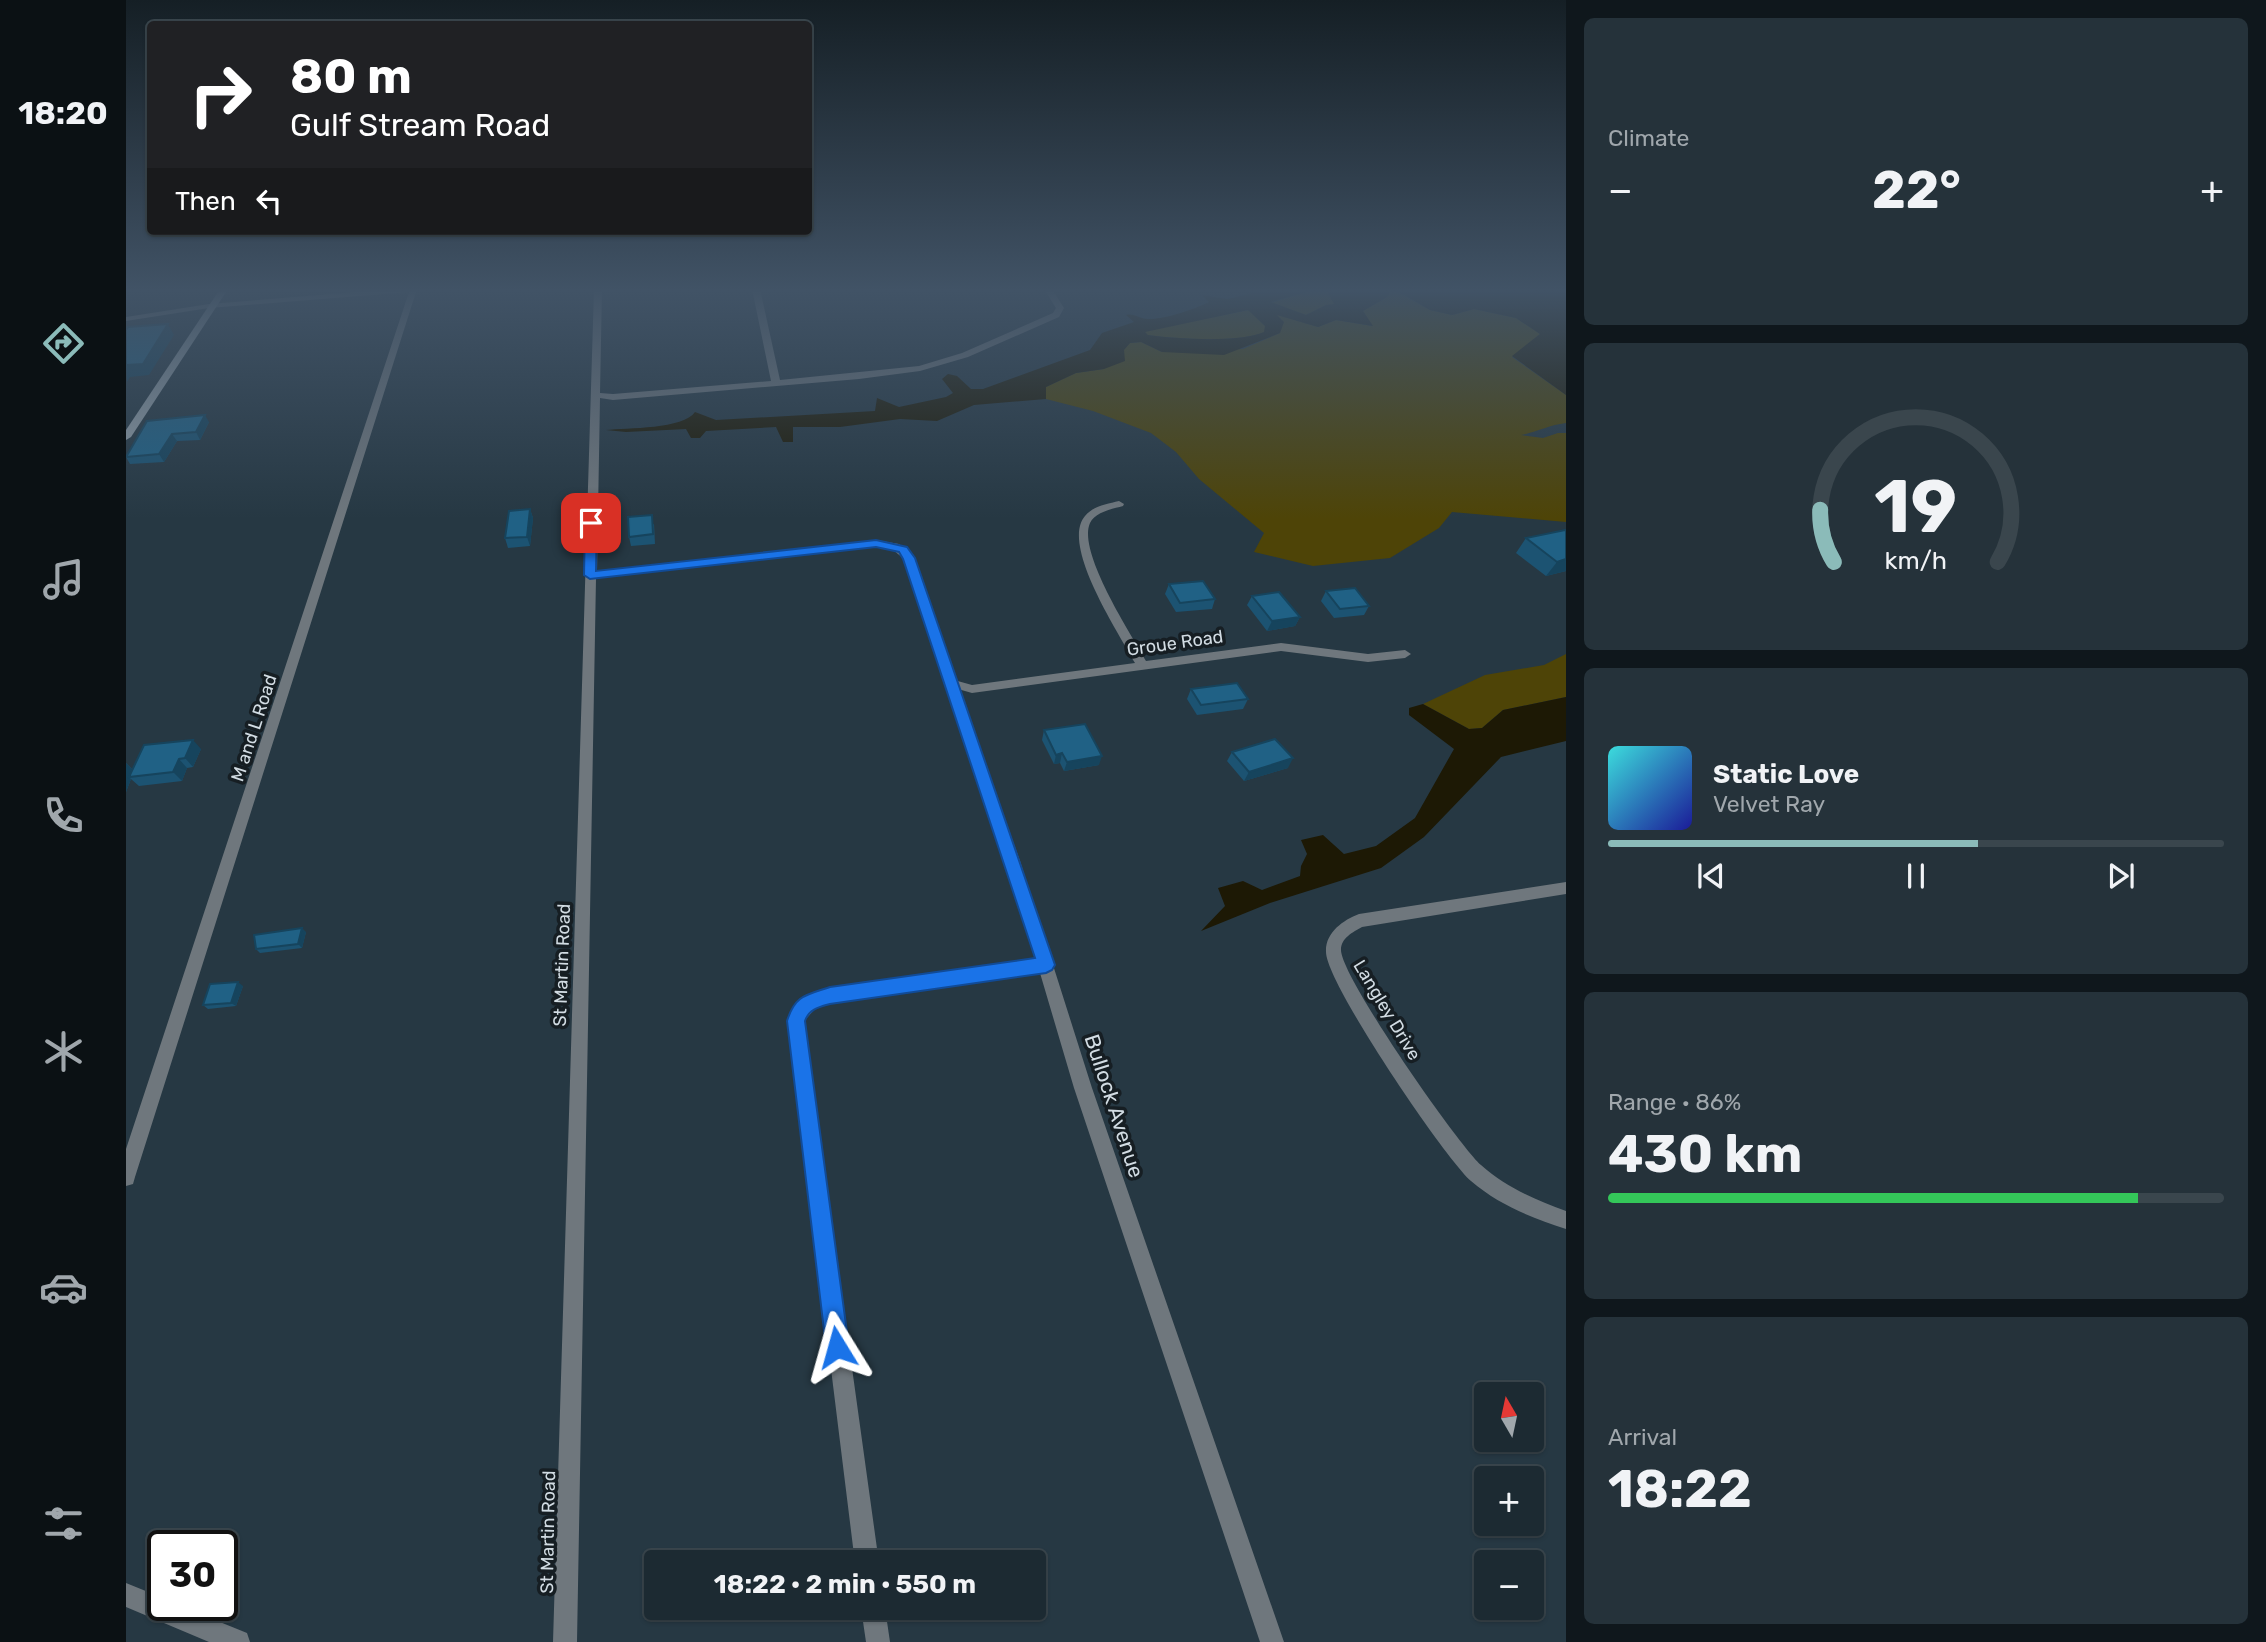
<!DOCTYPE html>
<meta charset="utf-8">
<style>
body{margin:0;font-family:Rubik,sans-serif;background:#25323a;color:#f1f3f6;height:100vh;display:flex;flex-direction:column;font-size:26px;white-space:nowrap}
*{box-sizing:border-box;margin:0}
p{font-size:23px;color:#a0a7ac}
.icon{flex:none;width:38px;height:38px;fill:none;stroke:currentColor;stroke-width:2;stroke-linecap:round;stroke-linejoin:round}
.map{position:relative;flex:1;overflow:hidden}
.drawer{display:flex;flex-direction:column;gap:18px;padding:18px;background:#0f171c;width:700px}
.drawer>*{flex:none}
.top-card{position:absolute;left:21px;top:21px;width:665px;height:214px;border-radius:7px;box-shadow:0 2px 5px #0004,0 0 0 2px #3a464d;background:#202124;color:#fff;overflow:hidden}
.needle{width:46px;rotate:351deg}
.buttons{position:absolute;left:1348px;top:1382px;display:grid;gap:14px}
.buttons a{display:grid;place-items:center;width:70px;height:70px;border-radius:7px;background:#1c2a32;box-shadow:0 2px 5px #0004,0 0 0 2px #3a464d;font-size:35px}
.speed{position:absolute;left:21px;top:1530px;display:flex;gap:14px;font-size:35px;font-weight:700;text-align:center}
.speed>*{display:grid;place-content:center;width:91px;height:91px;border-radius:50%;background:#1c2a32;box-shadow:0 2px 5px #0004,0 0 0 2px #3a464d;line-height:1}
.speed .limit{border:4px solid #111;border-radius:10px;background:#fff;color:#111}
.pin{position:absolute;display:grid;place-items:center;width:60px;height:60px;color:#fff;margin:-30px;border-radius:14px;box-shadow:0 4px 10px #0006}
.me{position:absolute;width:77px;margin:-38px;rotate:352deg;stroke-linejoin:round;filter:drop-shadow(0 0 5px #0008)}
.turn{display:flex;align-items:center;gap:24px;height:147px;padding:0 28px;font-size:32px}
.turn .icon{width:91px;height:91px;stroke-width:2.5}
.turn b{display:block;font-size:49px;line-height:60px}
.then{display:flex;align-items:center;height:66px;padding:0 28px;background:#0003;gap:14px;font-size:26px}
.big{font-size:52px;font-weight:700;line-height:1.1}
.drawer .card{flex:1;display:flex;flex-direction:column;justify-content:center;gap:10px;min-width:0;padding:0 24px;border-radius:10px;background:#25323a}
.drawer .dial{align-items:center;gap:0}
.dial svg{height:182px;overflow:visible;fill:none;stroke:#3a464d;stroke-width:7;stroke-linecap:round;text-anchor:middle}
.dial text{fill:#f1f3f6;stroke:none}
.song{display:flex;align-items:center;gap:21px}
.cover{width:84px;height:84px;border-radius:10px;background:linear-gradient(135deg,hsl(180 70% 55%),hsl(240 70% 35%))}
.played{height:7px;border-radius:4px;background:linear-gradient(90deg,#8bbbb9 60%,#3a464d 60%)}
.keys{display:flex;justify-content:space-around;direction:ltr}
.heat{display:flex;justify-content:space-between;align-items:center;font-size:38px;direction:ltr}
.charge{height:10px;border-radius:5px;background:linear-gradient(90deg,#34c759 86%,#3a464d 0)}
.trip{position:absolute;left:518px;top:1550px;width:402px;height:70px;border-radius:7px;background:#1c2a32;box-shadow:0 2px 5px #0004,0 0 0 2px #3a464d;font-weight:700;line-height:70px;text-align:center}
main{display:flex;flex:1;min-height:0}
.dock{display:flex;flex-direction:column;width:126px;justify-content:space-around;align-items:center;background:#0b1114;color:#a0a7ac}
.dock .icon{width:49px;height:49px}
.dock .selected{color:#8bbbb9}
.dock b{font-size:32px;color:#f1f3f6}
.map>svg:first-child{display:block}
.green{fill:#4e4407}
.water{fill:#1d1905;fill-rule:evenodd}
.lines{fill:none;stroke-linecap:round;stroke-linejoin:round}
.street{fill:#6f777d;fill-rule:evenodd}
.secondary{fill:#8f9ca5;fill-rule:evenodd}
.wall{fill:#1c5372}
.shaded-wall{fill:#16445d}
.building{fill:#206185;stroke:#16445d;stroke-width:2}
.route{fill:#1a73e8;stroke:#114b97;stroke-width:2}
.labels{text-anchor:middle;stroke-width:7;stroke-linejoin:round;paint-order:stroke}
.street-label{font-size:18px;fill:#d2dce3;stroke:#161e23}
.near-street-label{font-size:21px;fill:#d2dce3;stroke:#161e23}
</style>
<main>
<nav class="dock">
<b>18:20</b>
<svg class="icon selected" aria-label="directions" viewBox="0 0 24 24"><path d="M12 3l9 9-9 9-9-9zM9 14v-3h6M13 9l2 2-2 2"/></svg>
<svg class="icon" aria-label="music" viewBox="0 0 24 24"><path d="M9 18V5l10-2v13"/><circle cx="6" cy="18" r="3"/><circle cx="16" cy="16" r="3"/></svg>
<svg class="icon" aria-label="phone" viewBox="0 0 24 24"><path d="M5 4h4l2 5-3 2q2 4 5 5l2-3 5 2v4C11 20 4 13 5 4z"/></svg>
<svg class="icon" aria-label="climate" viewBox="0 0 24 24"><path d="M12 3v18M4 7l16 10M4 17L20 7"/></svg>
<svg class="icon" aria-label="car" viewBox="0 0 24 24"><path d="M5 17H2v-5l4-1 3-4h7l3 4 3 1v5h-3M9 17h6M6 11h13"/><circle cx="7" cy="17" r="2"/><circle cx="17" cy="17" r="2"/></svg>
<svg class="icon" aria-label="filters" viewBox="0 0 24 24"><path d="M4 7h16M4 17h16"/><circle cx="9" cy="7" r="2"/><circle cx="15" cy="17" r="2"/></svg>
</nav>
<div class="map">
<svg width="1440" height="1642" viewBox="0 0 1440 1642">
<rect width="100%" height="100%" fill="#263843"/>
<g class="green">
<path d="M1190,289H1213H1210L1209,305H1200L1180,315L1145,303Z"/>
<path d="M1266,289L1304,310L1326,315L1348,309L1390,318L1414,334L1386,357L1440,395V423C1423,425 1411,432 1395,435L1417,438L1432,433H1440V522L1326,512L1313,528L1264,558L1187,566L1128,552L1138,533L1073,479L1050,452L1025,433L967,411L920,399V387L950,373L978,369L1004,343L1015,342L1036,352L1117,349L1154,333L1149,314L1192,327L1210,320L1246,326L1237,311L1261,297Z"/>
<path d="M1123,310L1139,326V332C1115,343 1049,339 1021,335L1018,331Z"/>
<path d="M1440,654V697L1377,710L1356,728L1343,729L1297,704L1359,675L1418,665Z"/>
</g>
<g class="water">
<path d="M1144,289H1190L1145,302L1180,315L1200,305L1208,304L1202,293L1210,289H1266L1261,297L1237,311L1247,326L1210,320L1192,327L1151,315L1158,322L1154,333L1098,355L1036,352L1015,342L1004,343L998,350L999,361L978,369L950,373L920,387V399L848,405L811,421L774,419L714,427H667V442H657L650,427L580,431L574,438H565L560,429L500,432L480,430C501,428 558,429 569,412L590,420L749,411L751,398L773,407L820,397L827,393L816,379L822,374L831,376L845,389H857L964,350L976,333L1008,322L1000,315C1009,313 1013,319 1022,319C1037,320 1069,309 1083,302L1076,295L1101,299ZM1122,310L1139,326L1138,332C1115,343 1049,339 1022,335L1019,332Z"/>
<path d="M1268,289H1440V395L1386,356L1414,334L1390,318L1348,309L1326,315L1304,310Z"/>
<path d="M1440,697V741L1375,757L1298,837L1255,868L1144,903L1075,931L1099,906L1092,888L1117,881L1136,890L1174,876L1175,866L1181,854L1175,840L1197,835L1218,854L1250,846L1289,818L1328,749L1283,715V708L1297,704L1343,729L1356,728L1377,710Z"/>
</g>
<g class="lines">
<g class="street">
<path d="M267,289H298L290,292L9,1177L7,1184L0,1186V1149L283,292L83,308L0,321V317L83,304Z"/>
<path d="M468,289H476L474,393L487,394L645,381L626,289H634L654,380L793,366L836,353L927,313L930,308L918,289H926L938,308L933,317L842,357L794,371L733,379L487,400L474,398L471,571L750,540L773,544L788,558L828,680L846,685L1009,663C993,633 934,545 959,516C967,506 981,504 993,501L998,504L997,506C986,509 969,512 964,523C951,552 1005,634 1020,661L1155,643L1242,654L1279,650L1285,654L1279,658L1242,662L1155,651L846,693L832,689L894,861L966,1088L1158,1642H1134L948,1088L914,973L704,1002L689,1009L678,1021L753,1563H729L662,1021L673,1001L704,988L909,959C869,825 819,694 778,559L766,549L750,546L470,578L451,1642H427Z"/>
<path d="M1440,882V894L1236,927C1227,932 1215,938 1215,950C1215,977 1331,1143 1355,1165C1380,1187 1409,1200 1440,1211V1229C1406,1218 1373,1205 1345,1181C1318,1157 1200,983 1200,952C1199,933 1217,920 1233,914Z"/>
<path d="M0,1583L37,1598V1605H52L121,1633L124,1642H83L0,1607Z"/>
<path d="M735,1608H759L764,1642H740Z"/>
</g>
<path class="secondary" d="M94,289H102L5,437L0,440V430Z"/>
</g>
<g class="wall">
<path d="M21,421L83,422L74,440L51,441L38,462L4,464L0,457Z"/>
<path d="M404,509L407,518L404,546L382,548L379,538Z"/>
<path d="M528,524L529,544L505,546L503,537Z"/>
<path d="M1440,531V571L1420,576L1390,553L1400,538Z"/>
<path d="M1043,584L1089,599L1086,609L1050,612L1039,594Z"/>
<path d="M1200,591L1243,606L1238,615L1208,618L1195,601Z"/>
<path d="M1126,596L1174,617L1169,626L1141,631L1121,605Z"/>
<path d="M1065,689L1122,699L1117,709L1071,715L1061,699Z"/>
<path d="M918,730L973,765L938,771L934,763L928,764L916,740Z"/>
<path d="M75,749L67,767L61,768L56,781L13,786L5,779L0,792V763L7,770Z"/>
<path d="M1106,752L1162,768L1118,781L1101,761Z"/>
<path d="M180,932L176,948L134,953L130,949Z"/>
<path d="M117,986L110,1006L82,1009L77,1005Z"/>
</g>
<g class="shaded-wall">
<path d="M42,324L48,335L23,375L4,377L1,382L0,365Z"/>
<path d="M79,415L83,422L74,440L70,432Z"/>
<path d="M46,434L51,441L38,462L33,454Z"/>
<path d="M404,509L407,518L404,546L401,537Z"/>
<path d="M1440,559V571L1420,576L1431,562Z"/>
<path d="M1174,617L1169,626L1141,631L1146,621Z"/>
<path d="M67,740L75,749L67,767L59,758Z"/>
<path d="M936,753L934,763L928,764L930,755Z"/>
<path d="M976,756L973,765L938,771L941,762Z"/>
<path d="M1167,758L1162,768L1118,781L1123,772Z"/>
<path d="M53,759L61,768L56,781L47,772Z"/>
<path d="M0,763L9,772L3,777L5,779L0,792Z"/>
<path d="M176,928L180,932L176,948L172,944Z"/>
<path d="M112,982L117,986L110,1006L105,1003Z"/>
</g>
<g class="building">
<path d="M42,324L17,364L0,365V330L2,327Z"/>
<path d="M79,415L70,432L46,434L33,454L0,457L21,421Z"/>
<path d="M404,509L401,537L379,538L383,511Z"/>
<path d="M526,515L527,534L503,537L502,517Z"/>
<path d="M1439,530L1440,531V559L1431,562L1400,538Z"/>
<path d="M1077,581L1089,599L1054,603L1043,584Z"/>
<path d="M1229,588L1243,606L1214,609L1200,591Z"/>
<path d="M1153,592L1174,617L1146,621L1126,596Z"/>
<path d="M1111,683L1122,699L1075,705L1065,689Z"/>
<path d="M959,724L976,756L941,762L936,753L930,755L918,730Z"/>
<path d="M1149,739L1167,758L1123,772L1106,752Z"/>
<path d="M67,740L59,758L53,759L47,772L3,777L18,745Z"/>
<path d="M176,928L172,944L130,949L128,935Z"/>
<path d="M112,982L105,1003L77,1005L84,984Z"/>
</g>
<linearGradient id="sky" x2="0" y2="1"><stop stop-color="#151f25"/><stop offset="0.56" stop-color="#415366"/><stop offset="1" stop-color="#415366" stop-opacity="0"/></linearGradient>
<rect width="1440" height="519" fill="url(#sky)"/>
<path class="route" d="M465,520L471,523L470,571L750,540L781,547L789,558L929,965L926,970L920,973L704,1004C693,1007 683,1009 679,1021L723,1347L720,1355L711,1358L703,1355L700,1347L661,1021C669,995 680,995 704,987L909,958L777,559L773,552L750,547L464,579L458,575L459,523Z"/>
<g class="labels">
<g class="street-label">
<text transform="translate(1049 643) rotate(-8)" y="6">Groue Road</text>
<text transform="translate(128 728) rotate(-72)" y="6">M and L Road</text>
<text transform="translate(436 965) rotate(-88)" y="6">St Martin Road</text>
<text transform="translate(1261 1010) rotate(59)" y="6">Langley Drive</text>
<text transform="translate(422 1532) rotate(-89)" y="6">St Martin Road</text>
</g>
<g class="near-street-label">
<text transform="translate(988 1106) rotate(72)" y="7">Bullock Avenue</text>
</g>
</g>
</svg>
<div class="buttons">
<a><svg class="needle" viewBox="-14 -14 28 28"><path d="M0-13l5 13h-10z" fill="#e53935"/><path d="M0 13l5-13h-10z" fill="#a0a7ac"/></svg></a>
<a>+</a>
<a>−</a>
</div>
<div class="speed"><div class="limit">30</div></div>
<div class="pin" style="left:465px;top:523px;background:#d93025"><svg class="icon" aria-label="arrive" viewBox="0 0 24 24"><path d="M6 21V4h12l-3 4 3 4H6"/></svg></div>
<svg class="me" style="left:711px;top:1347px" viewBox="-20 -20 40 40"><path d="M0-17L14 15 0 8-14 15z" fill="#1a73e8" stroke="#fff" stroke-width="4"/></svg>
<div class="trip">18:22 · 2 min · 550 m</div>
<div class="top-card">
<div class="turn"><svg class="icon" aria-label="right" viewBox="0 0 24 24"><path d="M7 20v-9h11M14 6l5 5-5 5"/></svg><div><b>80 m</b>Gulf Stream Road</div></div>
<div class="then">Then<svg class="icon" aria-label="left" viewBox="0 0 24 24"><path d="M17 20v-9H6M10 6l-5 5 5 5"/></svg></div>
</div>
</div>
<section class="drawer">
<div class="card"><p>Climate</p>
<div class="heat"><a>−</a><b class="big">22°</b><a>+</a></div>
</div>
<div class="card dial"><svg viewBox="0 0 100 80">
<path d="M14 69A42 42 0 1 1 86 69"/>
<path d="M14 69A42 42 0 0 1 8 46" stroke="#8bbbb9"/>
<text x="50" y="56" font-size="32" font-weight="700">19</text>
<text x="50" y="72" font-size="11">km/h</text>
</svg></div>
<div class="card">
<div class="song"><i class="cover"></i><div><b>Static Love</b><p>Velvet Ray</p></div></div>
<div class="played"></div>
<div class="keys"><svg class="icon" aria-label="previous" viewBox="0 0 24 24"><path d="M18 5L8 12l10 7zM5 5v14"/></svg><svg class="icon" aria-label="pause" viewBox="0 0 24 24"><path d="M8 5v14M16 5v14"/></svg><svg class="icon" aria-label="next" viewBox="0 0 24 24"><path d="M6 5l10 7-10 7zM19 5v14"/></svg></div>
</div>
<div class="card"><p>Range · 86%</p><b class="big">430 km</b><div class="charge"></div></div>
<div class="card"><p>Arrival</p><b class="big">18:22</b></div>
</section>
</main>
